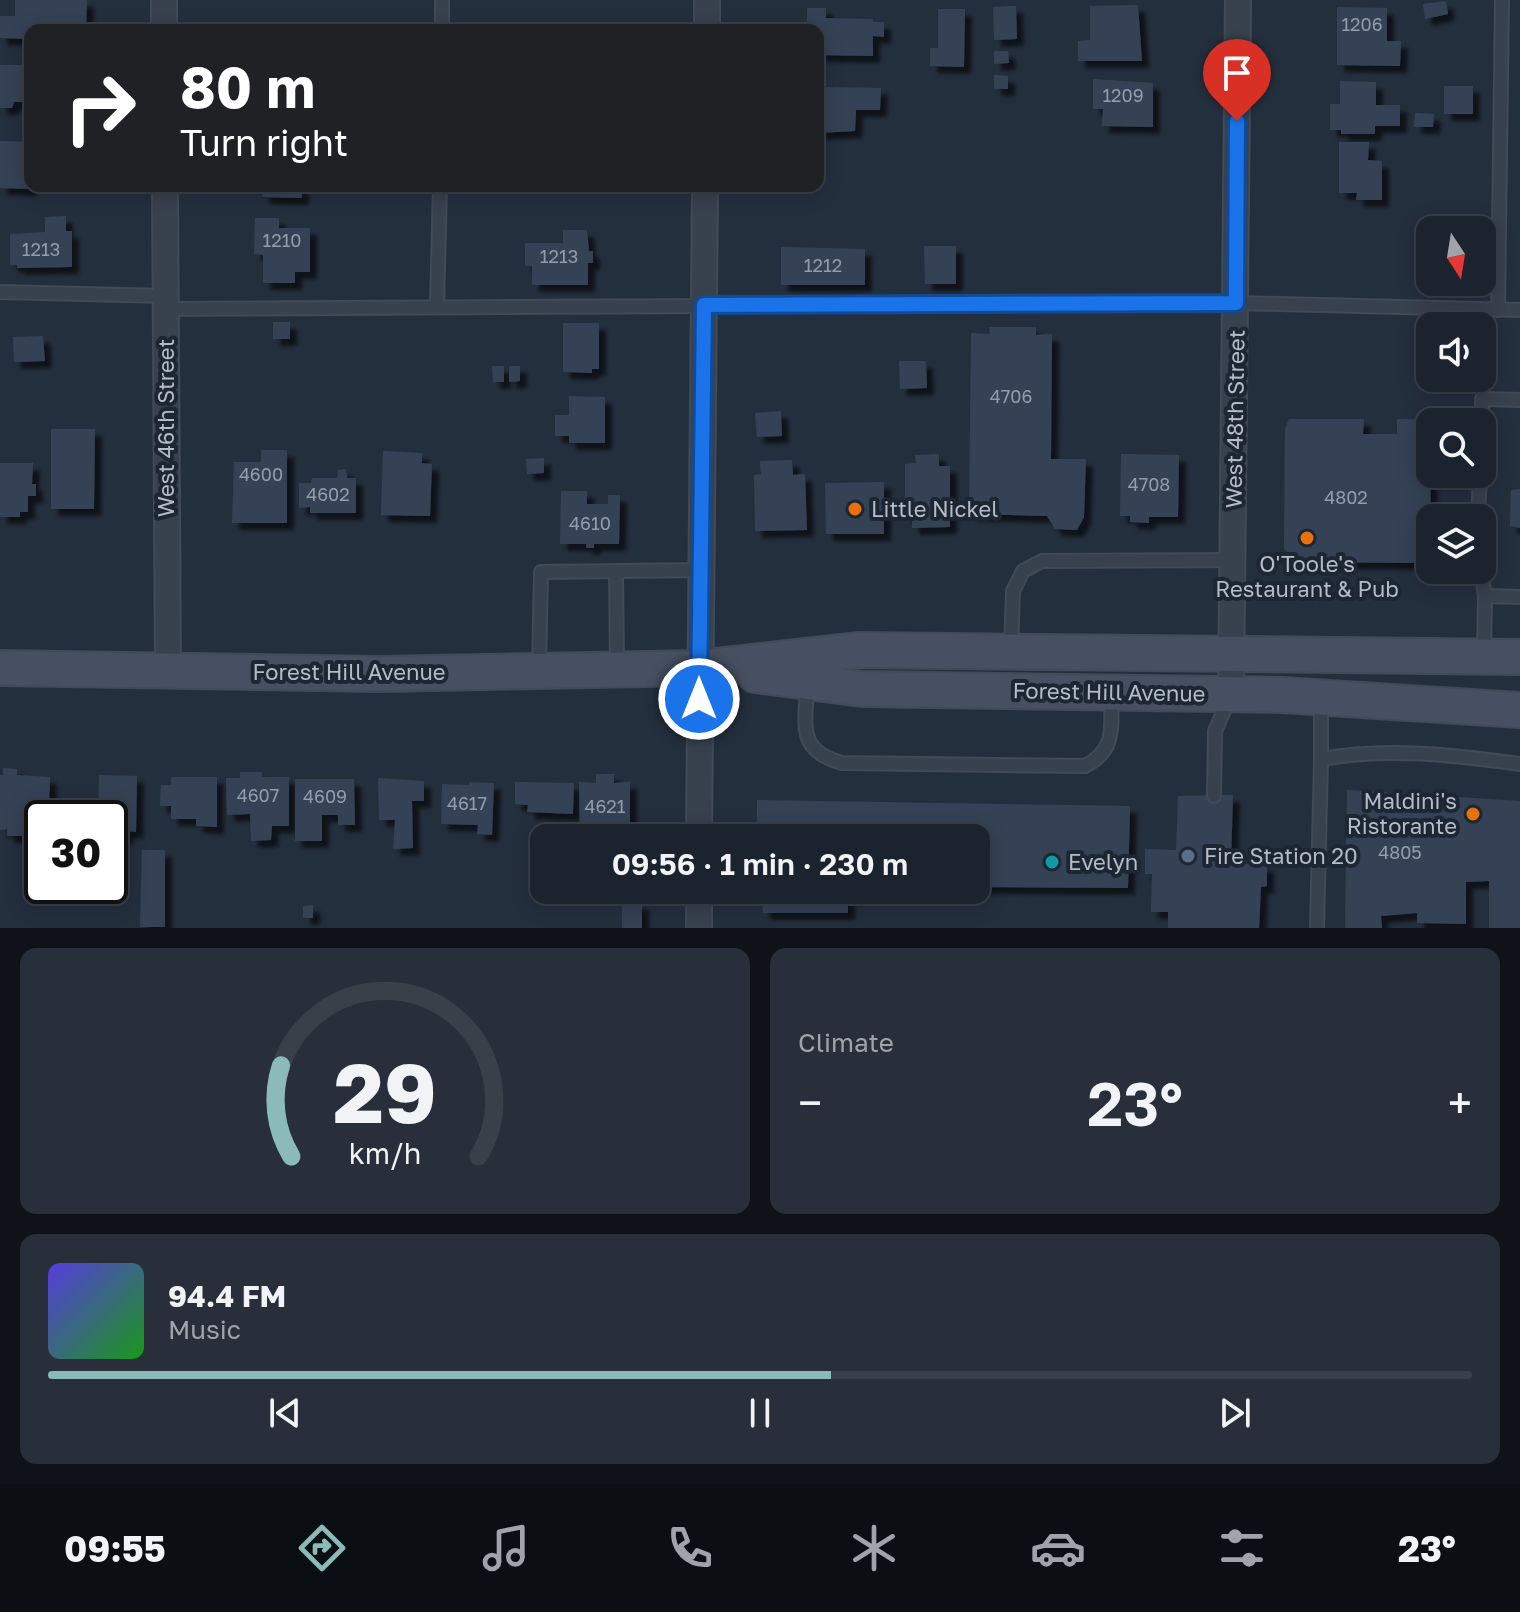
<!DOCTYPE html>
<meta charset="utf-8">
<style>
body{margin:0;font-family:"Golos Text",sans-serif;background:#282f3a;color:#f1f3f6;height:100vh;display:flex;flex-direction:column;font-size:30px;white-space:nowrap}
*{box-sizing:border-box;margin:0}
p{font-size:26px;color:#a0a4aa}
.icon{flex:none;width:44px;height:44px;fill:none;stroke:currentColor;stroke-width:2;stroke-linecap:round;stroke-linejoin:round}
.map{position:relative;height:928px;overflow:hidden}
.sheet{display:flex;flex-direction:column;gap:20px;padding:20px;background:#0f1319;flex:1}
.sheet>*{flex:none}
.top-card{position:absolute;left:24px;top:24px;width:800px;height:168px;border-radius:16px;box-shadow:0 4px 20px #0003,0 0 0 2px #39404a;background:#202124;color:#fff;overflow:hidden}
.needle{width:52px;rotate:168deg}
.buttons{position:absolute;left:1416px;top:216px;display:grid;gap:16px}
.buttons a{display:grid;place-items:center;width:80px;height:80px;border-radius:16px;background:#1b232e;box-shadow:0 4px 20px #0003,0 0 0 2px #39404a;font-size:40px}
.speed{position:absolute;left:24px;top:800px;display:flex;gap:16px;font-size:40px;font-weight:700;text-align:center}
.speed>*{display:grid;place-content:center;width:104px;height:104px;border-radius:50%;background:#1b232e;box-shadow:0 4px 20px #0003,0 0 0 2px #39404a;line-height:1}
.speed .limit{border:4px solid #111;border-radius:12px;background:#fff;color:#111}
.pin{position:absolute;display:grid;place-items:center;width:68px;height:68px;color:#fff;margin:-82px -34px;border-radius:50% 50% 50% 0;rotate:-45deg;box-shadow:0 0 8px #0007}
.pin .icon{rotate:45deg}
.me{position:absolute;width:88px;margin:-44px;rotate:0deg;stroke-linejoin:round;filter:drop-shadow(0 0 6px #0008)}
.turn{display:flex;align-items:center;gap:28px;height:168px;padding:0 24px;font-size:36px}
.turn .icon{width:104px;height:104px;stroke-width:2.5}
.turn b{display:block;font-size:56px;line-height:68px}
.big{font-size:60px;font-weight:600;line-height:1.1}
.sheet .tile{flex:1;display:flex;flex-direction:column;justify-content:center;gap:12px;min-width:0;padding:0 28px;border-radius:16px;background:#282f3a}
.sheet .dial{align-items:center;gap:0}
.dial svg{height:208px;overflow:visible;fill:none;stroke:#39404a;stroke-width:7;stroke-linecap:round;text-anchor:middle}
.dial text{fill:#f1f3f6;stroke:none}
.song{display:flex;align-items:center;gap:24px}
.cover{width:96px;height:96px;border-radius:12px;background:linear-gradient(135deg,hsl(250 70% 55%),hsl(120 70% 35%))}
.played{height:8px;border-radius:4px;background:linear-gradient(90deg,#8bbbb9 55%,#39404a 55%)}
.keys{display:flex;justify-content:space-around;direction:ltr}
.heat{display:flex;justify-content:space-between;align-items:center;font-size:44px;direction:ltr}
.sheet .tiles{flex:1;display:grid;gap:20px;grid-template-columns:1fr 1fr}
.tile:last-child{grid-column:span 2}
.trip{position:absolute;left:530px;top:824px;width:460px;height:80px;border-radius:16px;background:#1b232e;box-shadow:0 4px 20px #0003,0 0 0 2px #39404a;font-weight:600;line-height:80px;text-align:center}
.dock{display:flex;height:128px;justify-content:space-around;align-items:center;background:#0b0e12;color:#a0a4aa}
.dock .icon{width:56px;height:56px}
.dock .on{color:#8bbbb9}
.dock b{font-size:36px;color:#f1f3f6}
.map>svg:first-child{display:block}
.building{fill:#364354;filter:url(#shadow)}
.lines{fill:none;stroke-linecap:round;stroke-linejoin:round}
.lane-casing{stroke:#414a57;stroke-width:16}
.street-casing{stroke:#414a57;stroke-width:28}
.secondary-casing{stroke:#414a57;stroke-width:38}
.lane{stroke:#38414e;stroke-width:12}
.street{stroke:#38414e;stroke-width:24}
.secondary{stroke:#465061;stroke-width:34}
.route-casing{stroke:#114b97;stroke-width:20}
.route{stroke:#1a73e8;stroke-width:14}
.food-dot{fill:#e8710a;stroke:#1d2633;stroke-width:3}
.service-dot{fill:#5c6f8a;stroke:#1d2633;stroke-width:3}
.culture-dot{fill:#0f9aa8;stroke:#1d2633;stroke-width:3}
.labels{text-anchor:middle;stroke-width:8;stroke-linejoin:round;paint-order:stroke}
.number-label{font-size:18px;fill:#929caa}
.street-label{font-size:22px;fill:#b4bcc9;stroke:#1d2633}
.poi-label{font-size:22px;fill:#b4bcc9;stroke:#1d2633;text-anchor:start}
</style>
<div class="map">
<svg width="1520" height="928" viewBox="0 0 1520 928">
<defs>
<filter id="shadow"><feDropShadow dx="7" dy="7" stdDeviation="2" flood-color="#0009"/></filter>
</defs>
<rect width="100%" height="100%" fill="#242f3e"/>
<g class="building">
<path d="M15,0H87L86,30H30V39L0,38V16H15Z"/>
<path d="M1446,1L1448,14L1425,19L1423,4Z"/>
<path d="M1138,5L1142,61H1078V41L1090,40V6Z"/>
<path d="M1016,6L1017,39L994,40L993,7Z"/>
<path d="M1337,7L1387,8V41H1401L1400,66L1337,65Z"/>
<path d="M807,8H826V18L873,19V22H884V37L873,36V56L818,55V30H807Z"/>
<path d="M938,9H965L964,67L930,66V48H938Z"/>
<path d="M994,51H1008L1009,63L994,64Z"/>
<path d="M0,65H30V102H14L12,108H0Z"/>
<path d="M994,75L1008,76V89H994Z"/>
<path d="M1093,79L1153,83V127L1102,126L1103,109H1093Z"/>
<path d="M1340,81L1376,82V105H1400V126H1375V134H1341V130H1330V104H1340Z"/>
<rect x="1444" y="86" width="29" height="28"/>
<path d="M818,87L881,88L880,110H856L855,131L818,133Z"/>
<path d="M1415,113L1434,114L1433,127H1414Z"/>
<path d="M0,141L30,142V189L0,188Z"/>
<path d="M1339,142H1369L1368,160L1382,161V200H1356L1357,193H1339Z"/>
<path d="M262,186H302V198L262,197Z"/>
<path d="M66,216V231H72V267L17,268V265H10V234L45,232V217Z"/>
<path d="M255,218H279V228H310V272H295V283H263V255L254,254Z"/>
<path d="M563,230H587L589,251H593V263H588V285H532V266H525V243H563Z"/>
<path d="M924,246H956V284H925Z"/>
<path d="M781,247L865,249V285H781Z"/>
<rect x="273" y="322" width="17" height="17"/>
<path d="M563,323H599V369H592V373L563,372Z"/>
<path d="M989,327H1036V335L1052,334L1051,459H1086L1084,517L1077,530L1055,529L1047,516L969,514L971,333L990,334Z"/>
<path d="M43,336L45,361L14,362L13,337Z"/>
<path d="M899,361H926L927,388L900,389Z"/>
<path d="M492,366H504V382H493Z"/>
<path d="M509,366H520V381L509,382Z"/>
<path d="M569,396L605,397V443H569V436H555V415H569Z"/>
<path d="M781,411L782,436L757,437L755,413Z"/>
<path d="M1289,419H1364L1363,434H1397V419H1431L1430,563L1296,562L1284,548L1285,429Z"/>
<path d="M51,429H95L94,509H51Z"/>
<path d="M261,450H287V523H232L234,462H261Z"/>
<path d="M383,451L422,453V463L432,464L430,516L381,515Z"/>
<path d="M939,454V466H950V527L912,528V517H905V464L916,463L915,455Z"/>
<path d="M1121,454L1179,455L1178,517H1149V523L1130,522V516H1120Z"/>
<path d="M544,458V473L527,474L526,459Z"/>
<path d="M792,460L793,475L805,474L807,530L755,531L754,475L761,474L760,461Z"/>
<path d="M0,463H33L32,484H36V496H28V512H20V517H0Z"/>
<path d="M346,469L347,478H356V513H310V507L299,508V483H311L312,478H337L338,470Z"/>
<path d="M884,482V534H826L825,483Z"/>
<path d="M1520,489V528L1510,526L1511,490Z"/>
<path d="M561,491H587V504H608V495H620L619,544H594V548H586V544H560Z"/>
<path d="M3,768L17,769V775L50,777L49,803H36L34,836H7V829L0,830V775H3Z"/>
<path d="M240,772H262V777H289V826H272L271,840L251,841L250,814L227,815L226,778H240Z"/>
<path d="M596,774H614V783L630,782V831L599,830V838H580L579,782L596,783Z"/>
<path d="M99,775L137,776L136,832L126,831V838L114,837V840H110V818H98Z"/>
<path d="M171,777H217V827L196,826V819H171V806H160L161,785H171Z"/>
<path d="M378,778L424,781V801H412L413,848L393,849L395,820H379Z"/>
<path d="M295,779H354L355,825H338V815H322V841H295Z"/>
<path d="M469,782L494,783L492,835L477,834L478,825L441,824L442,784L469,785Z"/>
<path d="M515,782L574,783L573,814L527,812L528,805L515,804Z"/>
<path d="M1347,790L1520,801V928H1489V881L1466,882V924L1417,923V913L1381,916L1382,928H1345Z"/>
<path d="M1233,795L1231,863L1267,865V886L1261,887L1259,928H1168V912H1151L1152,874H1145V849L1176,850L1178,796Z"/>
<path d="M757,800L1130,806L1128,888L976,887V838H757Z"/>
<path d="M142,850H165V927H140Z"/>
<path d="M757,890H848V913H763L762,899H757Z"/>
<rect x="622" y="903" width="20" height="25"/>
<path d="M313,905V918H303V906Z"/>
</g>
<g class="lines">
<g class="lane-casing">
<g id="lane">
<path d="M442,30V0"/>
<path d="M0,292L165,296"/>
<path d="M437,306L440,186"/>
<path d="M166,309L1236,303L1520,310"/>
<path d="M1498,310L1502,0"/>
<path d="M1482,422V399L1520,400"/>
<path d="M1478,518L1480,474"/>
<path d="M1481,570L1485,596"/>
<path d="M616,572L617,666"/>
<path d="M1011,648L1013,591L1023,571L1042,561L1233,560"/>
<path d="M1484,654L1485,596L1520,597"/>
<path d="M539,670L541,572L700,570"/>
<path d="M807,685C806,726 796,750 842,763L1085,766C1117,750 1111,726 1111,694"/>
<path d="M1321,698V759"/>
<path d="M1214,796L1215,731L1230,697"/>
<path d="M1317,928L1321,759C1387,747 1455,755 1520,764"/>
</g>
</g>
<g class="street-casing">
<g id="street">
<path d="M164,0V30"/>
<path d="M707,30V0"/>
<path d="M165,186L168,670"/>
<path d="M1231,694L1238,0"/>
<path d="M699,838L705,186"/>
<path d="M699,890V928"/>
</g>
</g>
<g class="secondary-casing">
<g id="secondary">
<path d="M0,668L380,674L699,668L860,650L1520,657"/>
<path d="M755,675L862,689L1282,695L1520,710"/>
</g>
</g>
<use href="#lane" class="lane"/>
<use href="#street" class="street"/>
<use href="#secondary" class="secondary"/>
</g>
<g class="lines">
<g class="route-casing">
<path id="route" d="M699,699L704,305L1236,303L1237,121"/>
</g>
<use href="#route" class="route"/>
</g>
<g class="food-dot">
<circle cx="855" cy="509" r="8"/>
<circle cx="1307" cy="538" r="8"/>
<circle cx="1473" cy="814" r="8"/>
</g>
<circle class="service-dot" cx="1188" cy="856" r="8"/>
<circle class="culture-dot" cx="1052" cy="862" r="8"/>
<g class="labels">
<g class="number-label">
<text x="1362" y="31">1206</text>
<text x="1123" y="102">1209</text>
<text x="282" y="247">1210</text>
<text x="41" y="256">1213</text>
<text x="559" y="263">1213</text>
<text x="823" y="272">1212</text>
<text x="1011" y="403">4706</text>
<text x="261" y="481">4600</text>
<text x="1149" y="491">4708</text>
<text x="328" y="501">4602</text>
<text x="1346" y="504">4802</text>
<text x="590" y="530">4610</text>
<text x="258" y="802">4607</text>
<text x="325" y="803">4609</text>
<text x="467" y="810">4617</text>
<text x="605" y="813">4621</text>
<text x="1400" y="859">4805</text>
</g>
<g class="street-label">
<text transform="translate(1235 419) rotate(-89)" y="8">West 48th Street</text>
<text transform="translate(166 428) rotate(-90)" y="8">West 46th Street</text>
<text x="349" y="680">Forest Hill Avenue</text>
<text transform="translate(1109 692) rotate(1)" y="8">Forest Hill Avenue</text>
</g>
<g class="poi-label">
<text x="871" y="517">Little Nickel</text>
<text x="1307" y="572" text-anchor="middle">O'Toole's<tspan x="1307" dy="25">Restaurant &amp; Pub</tspan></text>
<text x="1457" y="809" text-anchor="end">Maldini's<tspan x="1457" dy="25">Ristorante</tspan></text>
<text x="1204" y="864">Fire Station 20</text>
<text x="1068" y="870">Evelyn</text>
</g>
</g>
</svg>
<div class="buttons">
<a><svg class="needle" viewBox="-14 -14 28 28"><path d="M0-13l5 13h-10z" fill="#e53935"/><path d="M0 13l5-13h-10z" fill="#a0a4aa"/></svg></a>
<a><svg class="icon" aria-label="sound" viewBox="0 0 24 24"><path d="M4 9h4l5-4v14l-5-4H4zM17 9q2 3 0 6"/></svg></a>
<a><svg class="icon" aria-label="search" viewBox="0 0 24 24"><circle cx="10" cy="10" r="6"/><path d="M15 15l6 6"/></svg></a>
<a><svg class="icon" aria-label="layers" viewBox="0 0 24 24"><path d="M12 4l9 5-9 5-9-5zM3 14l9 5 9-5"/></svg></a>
</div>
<div class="speed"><div class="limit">30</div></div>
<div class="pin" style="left:1237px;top:121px;background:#d93025"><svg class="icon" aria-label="arrive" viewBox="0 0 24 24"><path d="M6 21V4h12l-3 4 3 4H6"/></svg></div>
<svg class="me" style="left:699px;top:699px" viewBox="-20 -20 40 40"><circle r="17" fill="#1a73e8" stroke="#fff" stroke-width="3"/><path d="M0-11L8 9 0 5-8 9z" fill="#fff"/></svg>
<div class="trip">09:56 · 1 min · 230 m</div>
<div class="top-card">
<div class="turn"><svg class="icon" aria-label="right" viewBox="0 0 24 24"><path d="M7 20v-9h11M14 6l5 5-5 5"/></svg><div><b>80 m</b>Turn right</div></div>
</div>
</div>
<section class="sheet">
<div class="tiles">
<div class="tile dial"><svg viewBox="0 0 100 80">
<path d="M14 69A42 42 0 1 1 86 69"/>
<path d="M14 69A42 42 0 0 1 10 34" stroke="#8bbbb9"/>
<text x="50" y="56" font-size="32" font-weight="700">29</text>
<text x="50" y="72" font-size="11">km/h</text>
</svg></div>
<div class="tile"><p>Climate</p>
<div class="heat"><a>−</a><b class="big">23°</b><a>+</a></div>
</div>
<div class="tile">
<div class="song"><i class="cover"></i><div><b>94.4 FM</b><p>Music</p></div></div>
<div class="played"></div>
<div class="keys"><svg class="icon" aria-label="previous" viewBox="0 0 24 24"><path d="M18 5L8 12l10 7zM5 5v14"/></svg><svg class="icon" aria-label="pause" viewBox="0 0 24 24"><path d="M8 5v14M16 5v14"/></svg><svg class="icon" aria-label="next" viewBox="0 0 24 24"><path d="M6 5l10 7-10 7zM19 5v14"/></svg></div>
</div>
</div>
</section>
<nav class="dock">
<b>09:55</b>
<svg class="icon on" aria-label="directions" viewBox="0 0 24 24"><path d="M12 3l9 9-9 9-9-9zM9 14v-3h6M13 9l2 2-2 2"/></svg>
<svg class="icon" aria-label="music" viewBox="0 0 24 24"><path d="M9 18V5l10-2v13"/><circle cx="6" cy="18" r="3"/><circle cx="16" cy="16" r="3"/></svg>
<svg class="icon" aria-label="phone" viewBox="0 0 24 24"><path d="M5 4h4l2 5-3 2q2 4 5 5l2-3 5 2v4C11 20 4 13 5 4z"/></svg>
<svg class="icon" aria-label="climate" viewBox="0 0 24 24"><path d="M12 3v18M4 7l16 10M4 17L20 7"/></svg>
<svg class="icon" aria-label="car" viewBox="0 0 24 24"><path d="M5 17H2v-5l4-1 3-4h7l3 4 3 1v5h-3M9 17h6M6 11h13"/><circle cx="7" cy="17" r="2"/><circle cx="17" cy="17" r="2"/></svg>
<svg class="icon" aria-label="filters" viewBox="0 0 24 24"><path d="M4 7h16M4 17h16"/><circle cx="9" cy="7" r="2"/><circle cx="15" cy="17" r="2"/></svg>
<b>23°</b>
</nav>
